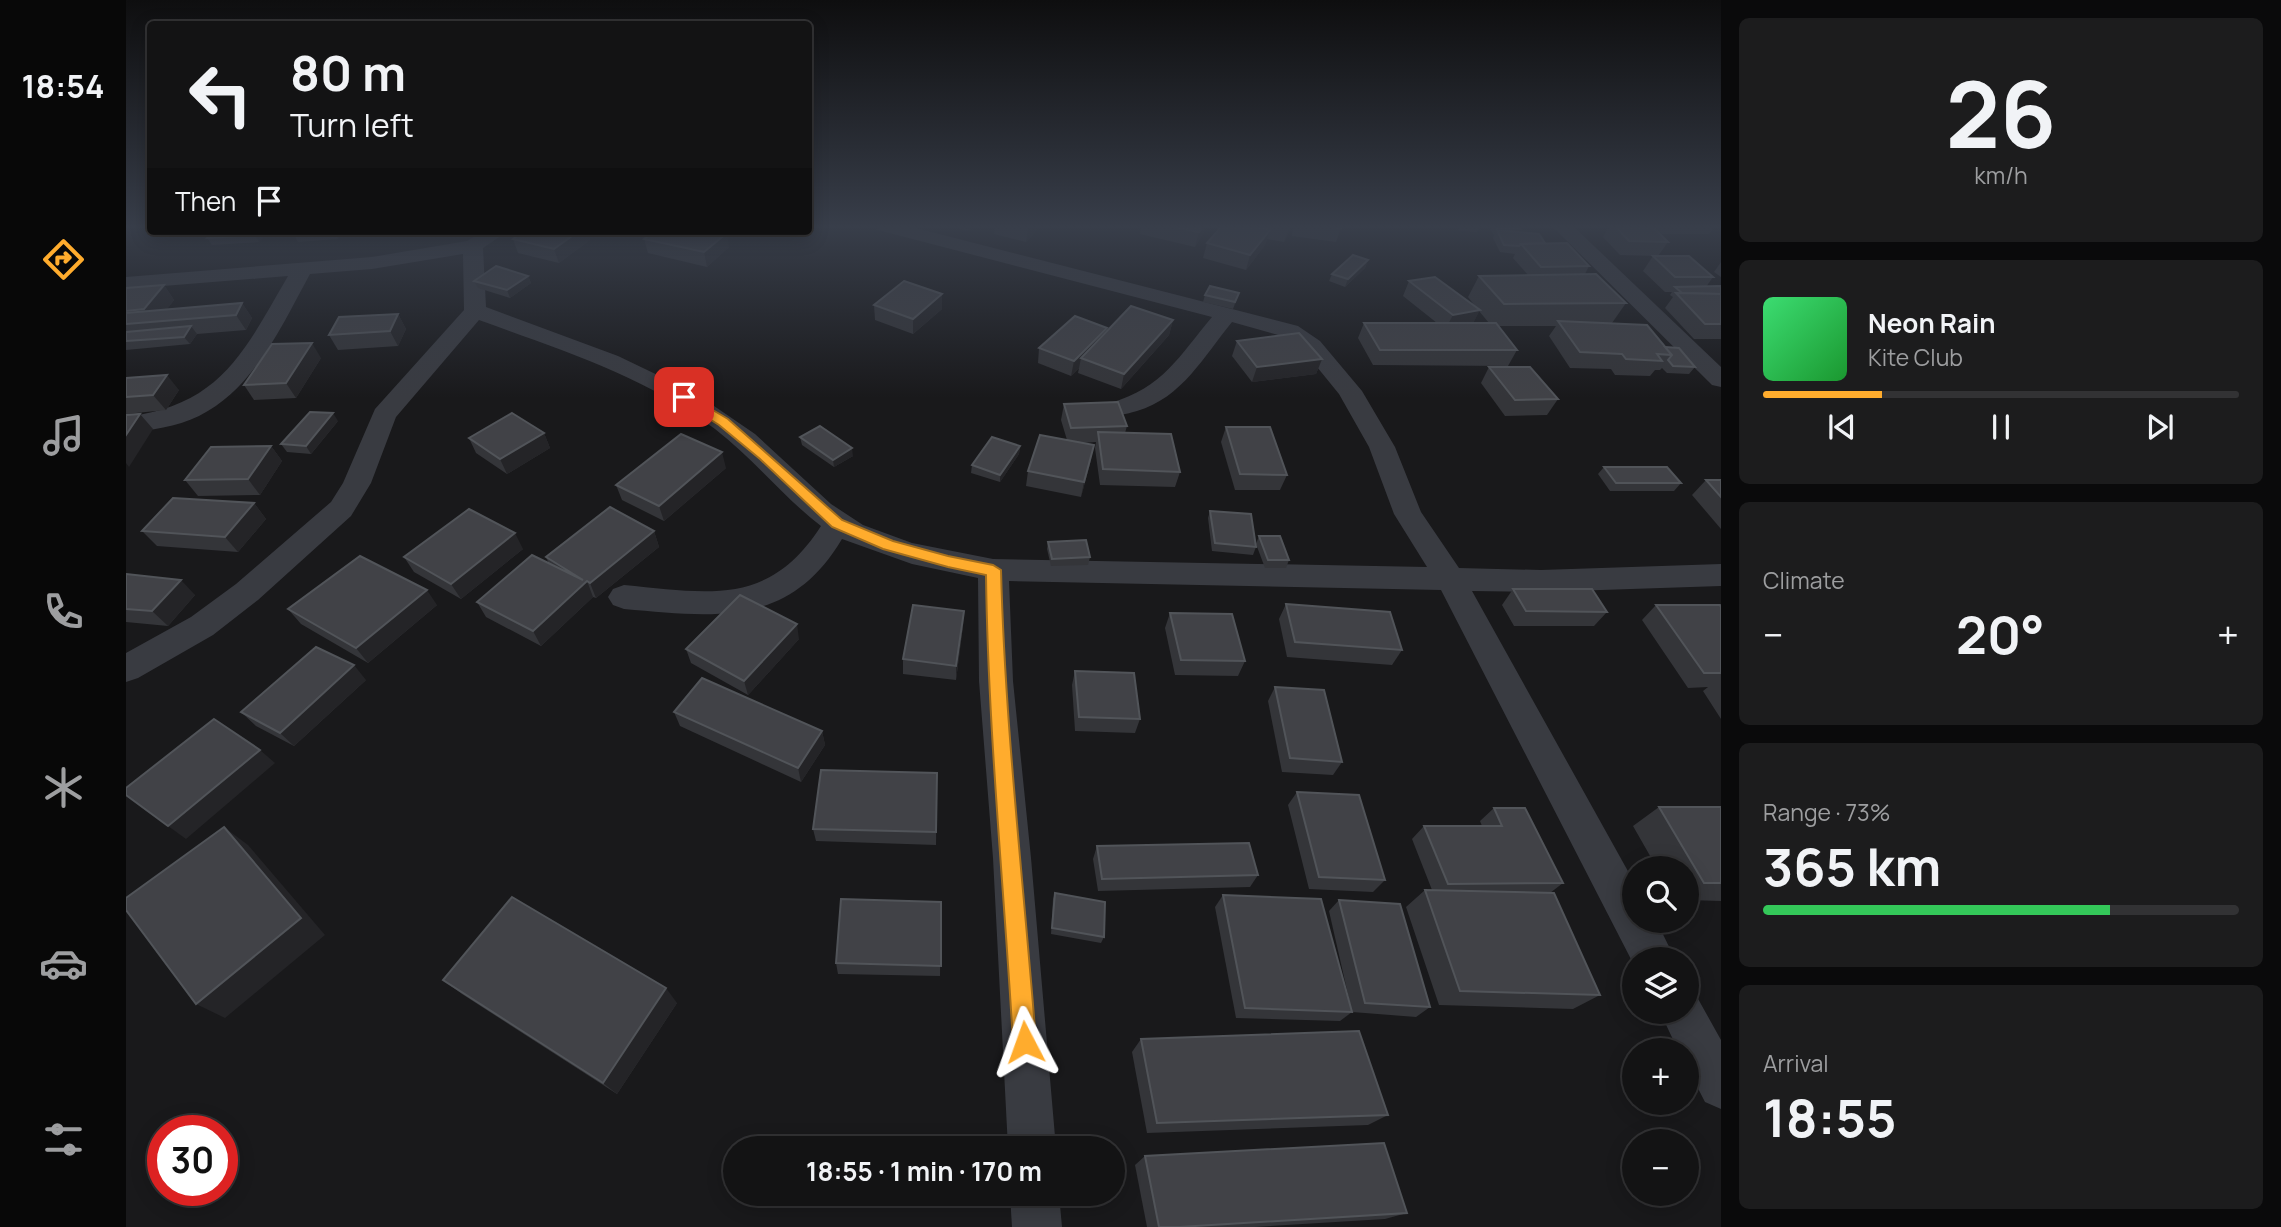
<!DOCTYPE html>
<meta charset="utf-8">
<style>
body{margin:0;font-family:Manrope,sans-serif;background:#1c1c1d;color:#f1f3f6;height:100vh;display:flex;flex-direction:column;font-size:26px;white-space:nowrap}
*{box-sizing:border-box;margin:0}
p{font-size:23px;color:#9d9ea0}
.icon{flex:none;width:38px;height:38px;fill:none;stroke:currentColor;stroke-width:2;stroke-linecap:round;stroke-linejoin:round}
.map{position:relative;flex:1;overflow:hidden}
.drawer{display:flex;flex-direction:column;gap:18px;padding:18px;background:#0a0a0b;width:560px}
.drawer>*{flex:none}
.banner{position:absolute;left:21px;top:21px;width:665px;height:214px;border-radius:7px;box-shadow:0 4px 18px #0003,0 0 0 2px #323234;background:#131314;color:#f1f3f6;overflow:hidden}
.controls{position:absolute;left:1496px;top:856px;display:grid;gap:14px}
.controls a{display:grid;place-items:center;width:77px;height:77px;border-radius:50%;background:#131314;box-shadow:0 4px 18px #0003,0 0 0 2px #323234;font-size:35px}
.speed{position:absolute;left:21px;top:1115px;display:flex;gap:14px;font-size:35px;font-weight:700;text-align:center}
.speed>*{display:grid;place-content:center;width:91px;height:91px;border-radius:50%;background:#131314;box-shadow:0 4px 18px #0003,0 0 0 2px #323234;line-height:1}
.speed .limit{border:10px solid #d22;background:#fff;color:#111}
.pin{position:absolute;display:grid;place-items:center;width:60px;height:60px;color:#fff;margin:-30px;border-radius:14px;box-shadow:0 4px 10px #0006}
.me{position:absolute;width:77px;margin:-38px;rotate:356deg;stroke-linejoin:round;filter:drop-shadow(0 0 5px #0008)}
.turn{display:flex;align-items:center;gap:24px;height:147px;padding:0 28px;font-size:32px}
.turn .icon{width:91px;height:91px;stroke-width:2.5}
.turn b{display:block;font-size:49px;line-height:60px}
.then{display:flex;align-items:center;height:66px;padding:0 28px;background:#0003;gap:14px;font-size:26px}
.big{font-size:52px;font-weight:700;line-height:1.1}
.drawer .card{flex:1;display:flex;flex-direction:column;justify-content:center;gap:10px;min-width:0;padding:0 24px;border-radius:10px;background:#1c1c1d}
.drawer .dial{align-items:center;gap:0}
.dial b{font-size:91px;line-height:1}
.song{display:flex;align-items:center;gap:21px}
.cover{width:84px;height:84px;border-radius:10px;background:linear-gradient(135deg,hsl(140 70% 55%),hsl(130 70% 35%))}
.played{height:7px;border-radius:4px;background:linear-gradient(90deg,#ffac2d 25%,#323234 25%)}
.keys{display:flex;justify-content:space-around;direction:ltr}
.heat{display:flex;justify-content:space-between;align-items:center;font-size:38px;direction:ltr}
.charge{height:10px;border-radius:5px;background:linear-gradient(90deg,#34c759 73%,#323234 0)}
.trip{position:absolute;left:597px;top:1136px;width:402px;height:70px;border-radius:35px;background:#131314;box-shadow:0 4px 18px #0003,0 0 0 2px #323234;font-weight:700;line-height:70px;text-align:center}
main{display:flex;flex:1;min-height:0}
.tabs{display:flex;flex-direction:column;width:126px;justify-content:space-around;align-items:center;background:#080808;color:#9d9ea0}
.tabs .icon{width:49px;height:49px}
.tabs .selected{color:#ffac2d}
.tabs b{font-size:32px;color:#f1f3f6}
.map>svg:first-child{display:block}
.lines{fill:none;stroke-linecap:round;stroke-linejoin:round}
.minor{fill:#393b41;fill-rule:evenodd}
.wall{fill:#343539;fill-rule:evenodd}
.shaded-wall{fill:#242427}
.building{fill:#414247;stroke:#515459;stroke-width:2}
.route{fill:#ffac2d;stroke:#a6701d;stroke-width:2}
</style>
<main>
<nav class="tabs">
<b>18:54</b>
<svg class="icon selected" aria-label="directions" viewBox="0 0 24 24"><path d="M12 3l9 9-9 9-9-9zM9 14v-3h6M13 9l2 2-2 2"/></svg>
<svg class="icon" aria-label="music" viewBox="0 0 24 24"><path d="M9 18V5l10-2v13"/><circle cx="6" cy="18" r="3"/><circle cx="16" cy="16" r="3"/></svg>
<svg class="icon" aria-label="phone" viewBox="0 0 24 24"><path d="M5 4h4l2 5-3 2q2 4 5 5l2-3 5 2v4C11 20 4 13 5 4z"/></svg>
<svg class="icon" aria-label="climate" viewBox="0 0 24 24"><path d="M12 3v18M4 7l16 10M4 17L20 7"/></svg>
<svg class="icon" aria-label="car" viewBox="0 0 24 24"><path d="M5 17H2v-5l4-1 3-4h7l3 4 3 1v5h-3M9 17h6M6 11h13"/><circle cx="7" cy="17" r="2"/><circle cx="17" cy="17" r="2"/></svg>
<svg class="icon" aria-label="filters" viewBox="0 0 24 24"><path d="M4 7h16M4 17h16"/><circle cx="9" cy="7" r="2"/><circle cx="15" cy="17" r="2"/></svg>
</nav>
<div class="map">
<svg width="1595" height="1227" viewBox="0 0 1595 1227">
<rect width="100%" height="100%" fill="#19191b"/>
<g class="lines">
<g class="minor">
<path d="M749,226H782L1172,326L1194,341L1236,391L1269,447L1295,512L1333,568L1415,570L1595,564V586L1415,592L1346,591L1508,882V920H1530L1549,959H1508V965L1315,590L883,581L887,681L905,858L930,1148H882L867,858L853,681L852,578L786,564L716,539C663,628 589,617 498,609L487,605L482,597L487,589L498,585C583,593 643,607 695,526C657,497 627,458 589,429C519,376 435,350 353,320L270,417L245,483L225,516L132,600L87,635L12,678L0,682V653L65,617L110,584L205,502L217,483L249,409L338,310L337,254L246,269L184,274C156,325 128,389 73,416C50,427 25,430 0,433V417C95,405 118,352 162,276L0,289V277L246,257L341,241L358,231H382L357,248L360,307L492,356L569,393L629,434L705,504L737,525L786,543L867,559L1301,567L1268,514L1243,447L1213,394L1178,351L1156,336L1106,322C1078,356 1056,398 1011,411C1001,414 994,416 984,413L980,408L984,403C1037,388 1053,356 1086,317L752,230Z"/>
<path d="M1426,226H1447L1595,367V387L1586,385Z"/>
<path d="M1561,992L1571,997L1595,1040V1109L1579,1102L1561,1067V1050H1552L1534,1012H1561Z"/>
<path d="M884,1194H933L936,1227H886Z"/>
</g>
</g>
<g class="wall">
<path d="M824,226H850L842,231Z"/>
<path d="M869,226H915L900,242L868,234Z"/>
<path d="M1015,226H1080L1079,230L1069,247L1014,234Z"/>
<path d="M1096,226H1166L1158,242L1141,239L1139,245L1120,270L1077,258L1081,243Z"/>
<path d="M1167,226H1215V228L1210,242L1166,236Z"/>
<path d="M1331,226H1355L1351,232L1333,231Z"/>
<path d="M1362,226H1391L1394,229L1392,232L1419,243L1463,266L1459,274L1500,303L1486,323L1539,347L1569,367L1563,374L1541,373L1536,368L1534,370H1529L1524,376L1489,375L1485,369L1444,368L1423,336L1430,326H1372L1391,350L1382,366L1247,365L1232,338L1238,323H1311L1277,296L1283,281L1349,306L1342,297L1353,276L1402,275L1387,258L1389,254L1374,252L1367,238L1368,235ZM1353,311L1363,323H1347Z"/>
<path d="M1483,226H1589L1583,234H1534L1542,242L1532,256L1494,255L1477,237Z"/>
<path d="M87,231H142L133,242L86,245L81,238Z"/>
<path d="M170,231H215L212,239L172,242L168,235Z"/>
<path d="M398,231H477L473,234L462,232L464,240L433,263L392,253L387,239Z"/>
<path d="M518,239L603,247L581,267L522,253Z"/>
<path d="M1527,256L1587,277L1580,287L1595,286V339H1568L1539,308L1547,297L1544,295L1546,292H1539L1517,271Z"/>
<path d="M1242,260L1239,268L1219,287L1203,281L1206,274Z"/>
<path d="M1595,262V277L1588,272Z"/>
<path d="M402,276L405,283L384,298L352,288L348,281Z"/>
<path d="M38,285L48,300L41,309L116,303L126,318L120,330L71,334L64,344L0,350V288Z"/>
<path d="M1113,293L1107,309L1077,302L1079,295Z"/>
<path d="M748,305L816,309L787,334L749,320Z"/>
<path d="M272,314L280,329L272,346L212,350L203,335Z"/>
<path d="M1047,320L1043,335L995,389L952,373L953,368L945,376L912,363L913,348L981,331Z"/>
<path d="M1111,341L1196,359L1190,374L1126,382L1106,356Z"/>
<path d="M195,358L170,398L128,400L118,385Z"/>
<path d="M1363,367L1432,399L1421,415L1379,416L1355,383Z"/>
<path d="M0,378L53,390L40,410L0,414Z"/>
<path d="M938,404L1001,426L999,433L1054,472L1049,487L974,485L969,448L970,442L956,443L965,460L955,497L900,486L902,471L941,440L935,420Z"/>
<path d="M212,421L185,454L161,452L155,444Z"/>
<path d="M1100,427L1161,475L1154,490H1109L1095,442Z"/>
<path d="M418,433L424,448L381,474L350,453L343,438Z"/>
<path d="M674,437L727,456L708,467L676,445Z"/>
<path d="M145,446L156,461L134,495L72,496L59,480Z"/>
<path d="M894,446L893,454L874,482L845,473L846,465Z"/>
<path d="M1478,467L1555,483L1548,491H1484L1472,474Z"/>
<path d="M600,468L538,521L496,500L490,485Z"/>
<path d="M1580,480H1595V529L1566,495Z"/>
<path d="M128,503L140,519L112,552L31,546L16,531Z"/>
<path d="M1084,511L1130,547L1127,555L1086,551L1082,518Z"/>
<path d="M528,531L533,547L470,598L467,597L415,646L360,617L351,602L423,564L420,557Z"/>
<path d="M1133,536L1163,560L1160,568H1139L1130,544Z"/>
<path d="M922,542L964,557L962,565L925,566L921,549Z"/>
<path d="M397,549L335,599L288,572L278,557Z"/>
<path d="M0,574L69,595L42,626L0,622Z"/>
<path d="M1387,589L1481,612L1468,626H1388L1376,605Z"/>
<path d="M1160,604L1276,650L1266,665L1161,657L1153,619Z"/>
<path d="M311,605L242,663L175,624L162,609Z"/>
<path d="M1530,605L1595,607V719L1577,691L1582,687L1562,688L1516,620Z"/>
<path d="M838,611L837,626L830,680L777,674V659Z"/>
<path d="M1044,613L1119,661L1112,676L1049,675L1039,628Z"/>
<path d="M673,639L622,695L565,663L560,649Z"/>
<path d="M949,671L1014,719L1009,733L949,731L946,685Z"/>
<path d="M240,680L168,746L130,726L115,712Z"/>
<path d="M1149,687L1216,762L1207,775L1156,772L1142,701Z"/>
<path d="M548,712L696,731L699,745L675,782L554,726Z"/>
<path d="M811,773L810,845L690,841L687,829Z"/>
<path d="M1171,792L1259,880L1247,892L1183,889L1162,805Z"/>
<path d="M1533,807H1595V901L1561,900V868H1531L1507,826Z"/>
<path d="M1368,808L1437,883L1424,893L1474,995L1447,1009L1313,1005L1280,907L1299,890H1306L1286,839L1298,826H1356L1354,821Z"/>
<path d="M971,846L1132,875L1124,887L972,891L967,859Z"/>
<path d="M929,893L978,937L975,943L925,934L927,899Z"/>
<path d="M1097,895L1226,1012L1214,1021L1110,1018L1089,907Z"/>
<path d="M1213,900L1304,1007L1290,1017L1226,1012L1203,911Z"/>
<path d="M815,902L814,976L712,974L710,963Z"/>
<path d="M317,980L551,1003L491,1094L336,994Z"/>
<path d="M1015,1039L1262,1115L1242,1125L1021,1133L1006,1052Z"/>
<path d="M1019,1156L1281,1213L1259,1219L1129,1227H1021L1009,1165Z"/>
</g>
<g class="shaded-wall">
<path d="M842,226H850L842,231Z"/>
<path d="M903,226H915L900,242L902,228Z"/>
<path d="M1076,226H1080L1079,230L1069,247L1073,232Z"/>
<path d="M1164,226H1166L1158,242L1163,228Z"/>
<path d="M1144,230L1139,245L1120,270L1124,255Z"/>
<path d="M132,231H142L133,242L129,235Z"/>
<path d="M208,231H215L212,239Z"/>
<path d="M453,231H462L464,240L433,263L428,249Z"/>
<path d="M601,233L603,247L581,267L578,252Z"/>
<path d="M1242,260L1239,268L1219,287L1222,279Z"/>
<path d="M402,276L405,283L384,298L381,290Z"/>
<path d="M38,285L48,300L32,321H27L18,309Z"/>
<path d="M816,294V309L787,334V319Z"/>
<path d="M116,303L126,318L120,330L110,315Z"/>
<path d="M1354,310L1346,325L1319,330L1327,315Z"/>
<path d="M272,314L280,329L272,346L264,331Z"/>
<path d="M1047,320L1043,335L995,389L998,374Z"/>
<path d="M65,326L71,334L64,344L58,337Z"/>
<path d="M981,328L979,343L955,358L953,368L945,376L948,361Z"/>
<path d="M186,343L195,358L170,398L160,383Z"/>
<path d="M1196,359L1190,374L1126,382L1131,367Z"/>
<path d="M41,375L53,390L40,410L27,395Z"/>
<path d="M207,413L212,421L185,454L180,446Z"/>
<path d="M14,414L27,429L3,467L0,463V435Z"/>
<path d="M418,433L424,448L381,474L374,459Z"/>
<path d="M968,445L965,460L955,497L958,482Z"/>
<path d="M145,446L156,461L134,495L122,479Z"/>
<path d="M894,446L893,454L874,482V475Z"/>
<path d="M726,448L727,456L708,467L707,460Z"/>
<path d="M596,452L600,468L538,521L533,506Z"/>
<path d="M128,503L140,519L112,552L99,537Z"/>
<path d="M528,531L533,547L470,598L464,583Z"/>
<path d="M389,533L397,549L335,599L325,584Z"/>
<path d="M55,580L69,595L42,626L26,611Z"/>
<path d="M461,581L467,597L415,646L407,631Z"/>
<path d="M301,590L311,605L242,663L230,648Z"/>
<path d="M838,611L837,626L830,680V666Z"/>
<path d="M671,624L673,639L622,695L618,681Z"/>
<path d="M228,665L240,680L168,746L154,733Z"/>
<path d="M696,731L699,745L675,782L672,768Z"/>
<path d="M134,750L149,763L60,839L42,826Z"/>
<path d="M98,827L122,845L199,935L99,1018L70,1004Z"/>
<path d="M540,988L551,1003L491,1094L477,1083Z"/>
</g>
<g class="building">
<path d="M1044,226H1076L1073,232Z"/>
<path d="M1096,226H1127L1144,230L1124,255L1081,243Z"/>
<path d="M1200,226H1215V228Z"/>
<path d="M1370,226H1391L1394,229L1372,228Z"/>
<path d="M1489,226H1526L1542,242L1503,241Z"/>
<path d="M1371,230L1413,234L1419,243L1395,244L1393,246L1378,245Z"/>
<path d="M87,231H132L129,235L81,238Z"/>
<path d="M170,231H208L168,235Z"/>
<path d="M398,231H453L428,249L387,239Z"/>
<path d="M528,231H594L601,233L578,252L518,239Z"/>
<path d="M1441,243L1463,266L1415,267L1395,244Z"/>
<path d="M1227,255L1242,260L1222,279L1206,274Z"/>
<path d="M1527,256H1563L1587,277H1549Z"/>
<path d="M370,266L402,276L381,290L348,281Z"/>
<path d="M1470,274L1500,303L1378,304L1353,276Z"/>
<path d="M1309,277L1354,310L1327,315L1283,281Z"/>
<path d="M778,281L816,294L787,319L748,305Z"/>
<path d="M38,285L18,309L0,311V288Z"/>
<path d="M1084,286L1113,293L1109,302L1079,295Z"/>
<path d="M1595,286V294L1556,293L1549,287Z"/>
<path d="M1550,293L1595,294V324H1579Z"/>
<path d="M116,303L110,315L0,324V313Z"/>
<path d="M1005,306L1047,320L998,374L955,358Z"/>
<path d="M272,314L264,331L203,335L213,317Z"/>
<path d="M949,316L981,328L948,361L913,348Z"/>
<path d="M1432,321L1521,325L1546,355L1531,354L1536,361L1500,359L1496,354L1454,352Z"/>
<path d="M1238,323H1370L1391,350H1254Z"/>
<path d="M65,326L58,337L0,341V332Z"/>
<path d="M1173,333L1196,359L1131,367L1111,341Z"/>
<path d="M186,343L160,383L118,385L146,344Z"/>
<path d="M1539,347L1553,348L1569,367L1547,366L1542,360L1546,355Z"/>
<path d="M1363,367H1404L1432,399L1389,400Z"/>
<path d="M41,375L27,395L0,397V378Z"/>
<path d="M992,402L1001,426L945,428L938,404Z"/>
<path d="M184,412L207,413L180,446L155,444Z"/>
<path d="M386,413L418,433L374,459L343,438Z"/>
<path d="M14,414L0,435V415Z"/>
<path d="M694,426L726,448L707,460L674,437Z"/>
<path d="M1100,427H1144L1161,475L1114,474Z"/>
<path d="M972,432L1045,434L1054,472L977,469Z"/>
<path d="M555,434L596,452L533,506L490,485Z"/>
<path d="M914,435L968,445L958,482L902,471Z"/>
<path d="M866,437L894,446L874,475L846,465Z"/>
<path d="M145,446L122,479L59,480L85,447Z"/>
<path d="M1478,467H1541L1555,483H1490Z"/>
<path d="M1580,480H1595V497Z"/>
<path d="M47,498L128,503L99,537L16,531Z"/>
<path d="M484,507L528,531L464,583L461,581L407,631L351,602L406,555L457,580L420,557Z"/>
<path d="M343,509L389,533L325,584L278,557Z"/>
<path d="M1084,511L1125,514L1130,547L1089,543Z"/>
<path d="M1133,536H1154L1163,560H1142Z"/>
<path d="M960,540L964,557L926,559L922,542Z"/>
<path d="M234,556L301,590L230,648L162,609Z"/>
<path d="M0,574L55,580L26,611L0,609Z"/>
<path d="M1387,589H1466L1481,612L1400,611Z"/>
<path d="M614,595L671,624L618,681L560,649Z"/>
<path d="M1160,604L1264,612L1276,650L1169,642Z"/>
<path d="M787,605L838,611L830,666L777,659Z"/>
<path d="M1530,605H1594L1595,607V673H1578Z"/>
<path d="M1044,613L1106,614L1119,661L1055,660Z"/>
<path d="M190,647L228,665L154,733L115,712Z"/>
<path d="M949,671L1008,673L1014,719L953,717Z"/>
<path d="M576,678L696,731L672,768L548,712Z"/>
<path d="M1149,687L1198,690L1216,762L1164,758Z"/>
<path d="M88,719L134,750L42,826L0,795V788Z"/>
<path d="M695,770L811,773L810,832L687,829Z"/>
<path d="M1171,792L1233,795L1259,880L1193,877Z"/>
<path d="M1533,807H1595V883H1578Z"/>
<path d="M1368,808H1399L1437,883L1322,884L1298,826H1376Z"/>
<path d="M98,827L175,918L70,1004L0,910V898Z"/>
<path d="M1123,843L1132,875L976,879L971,846Z"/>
<path d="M1299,890L1428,893L1474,995L1334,991Z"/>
<path d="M929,893L979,902L978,937L926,928Z"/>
<path d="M1097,895L1195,899L1226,1012L1119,1008Z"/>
<path d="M386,897L540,988L477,1083L317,980Z"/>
<path d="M715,899L815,902V966L710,963Z"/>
<path d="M1213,900L1274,904L1304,1007L1239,1003Z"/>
<path d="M1233,1031L1262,1115L1031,1123L1015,1039Z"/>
<path d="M1258,1143L1281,1213L1053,1227H1033L1019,1156Z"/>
</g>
<linearGradient id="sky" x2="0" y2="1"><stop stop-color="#0e0e0f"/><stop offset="0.57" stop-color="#383e4a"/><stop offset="1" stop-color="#383e4a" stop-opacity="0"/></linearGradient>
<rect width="1595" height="398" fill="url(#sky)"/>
<path class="route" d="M558,393L602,419L716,520L767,541L822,556L867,565L875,570C879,728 898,885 910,1042L907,1050L899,1054L891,1050L887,1042C878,887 862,731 860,575L822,567L757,549L706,527L634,459L593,425L553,400V394Z"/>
</svg>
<div class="controls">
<a><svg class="icon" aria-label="search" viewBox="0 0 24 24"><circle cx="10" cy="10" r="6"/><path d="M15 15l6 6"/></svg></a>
<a><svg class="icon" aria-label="layers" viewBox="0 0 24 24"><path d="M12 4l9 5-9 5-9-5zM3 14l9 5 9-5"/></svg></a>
<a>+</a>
<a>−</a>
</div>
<div class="speed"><div class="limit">30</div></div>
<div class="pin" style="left:558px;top:397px;background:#d93025"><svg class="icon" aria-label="arrive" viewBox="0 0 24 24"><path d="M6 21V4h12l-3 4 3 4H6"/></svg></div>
<svg class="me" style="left:899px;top:1042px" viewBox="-20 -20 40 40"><path d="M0-17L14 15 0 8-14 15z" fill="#ffac2d" stroke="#fff" stroke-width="4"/></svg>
<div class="trip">18:55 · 1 min · 170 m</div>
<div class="banner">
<div class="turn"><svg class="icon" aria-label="left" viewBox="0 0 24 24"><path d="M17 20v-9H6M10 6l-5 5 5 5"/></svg><div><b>80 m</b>Turn left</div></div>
<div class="then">Then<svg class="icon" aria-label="arrive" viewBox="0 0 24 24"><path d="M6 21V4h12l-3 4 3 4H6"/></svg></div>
</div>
</div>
<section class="drawer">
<div class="card dial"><b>26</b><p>km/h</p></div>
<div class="card">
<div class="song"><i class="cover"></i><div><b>Neon Rain</b><p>Kite Club</p></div></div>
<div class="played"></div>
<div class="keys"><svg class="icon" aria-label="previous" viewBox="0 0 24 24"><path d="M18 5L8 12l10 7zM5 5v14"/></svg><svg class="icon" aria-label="pause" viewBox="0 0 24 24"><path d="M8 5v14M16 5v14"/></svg><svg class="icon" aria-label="next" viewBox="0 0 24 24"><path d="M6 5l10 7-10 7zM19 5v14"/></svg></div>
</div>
<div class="card"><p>Climate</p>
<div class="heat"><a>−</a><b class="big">20°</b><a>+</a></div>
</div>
<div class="card"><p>Range · 73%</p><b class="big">365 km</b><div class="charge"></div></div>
<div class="card"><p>Arrival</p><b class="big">18:55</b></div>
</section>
</main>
